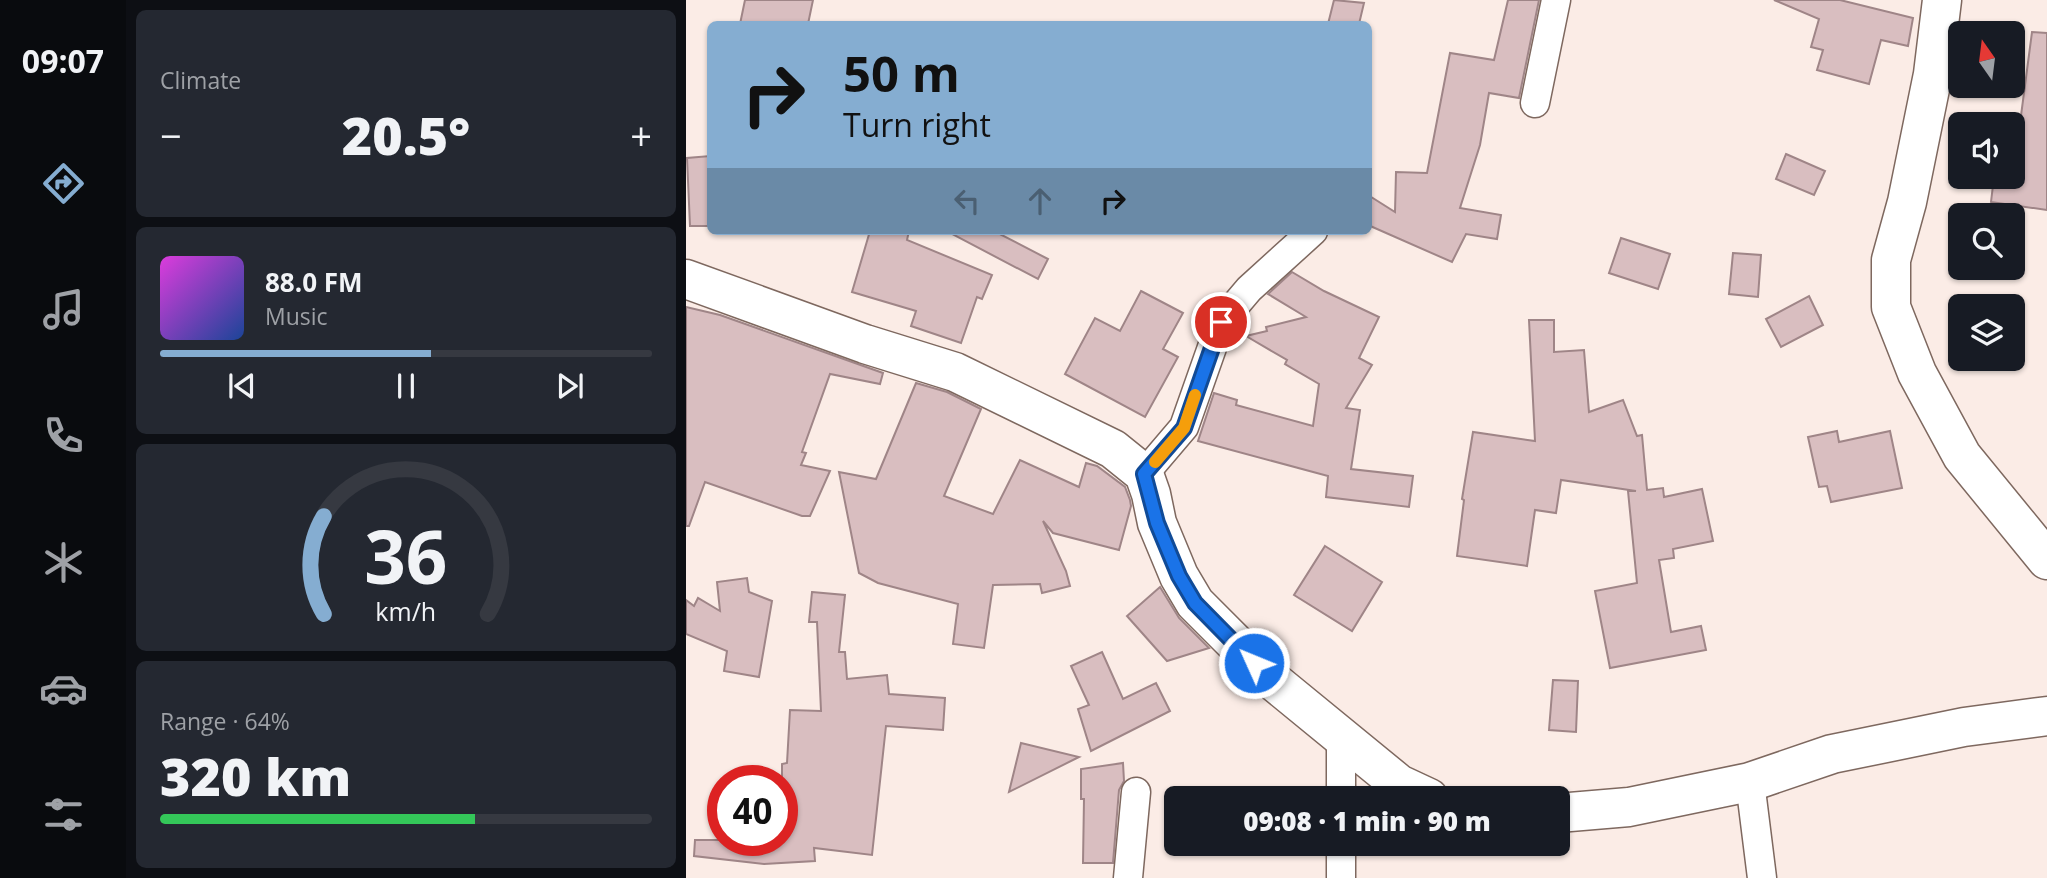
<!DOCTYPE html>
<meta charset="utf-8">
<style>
body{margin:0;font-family:"Open Sans",sans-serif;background:#242831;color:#f1f3f6;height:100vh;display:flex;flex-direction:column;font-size:26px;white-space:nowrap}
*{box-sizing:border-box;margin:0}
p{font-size:23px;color:#9ea1a6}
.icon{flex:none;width:38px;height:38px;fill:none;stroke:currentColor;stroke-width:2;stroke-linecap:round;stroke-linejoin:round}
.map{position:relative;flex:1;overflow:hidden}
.drawer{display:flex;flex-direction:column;gap:10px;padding:10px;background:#0d0f14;width:560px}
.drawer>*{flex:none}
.top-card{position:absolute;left:21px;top:21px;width:665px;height:214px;border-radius:10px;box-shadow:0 2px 5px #0004;background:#85add1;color:#111;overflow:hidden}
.needle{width:46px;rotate:346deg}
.controls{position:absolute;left:1262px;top:21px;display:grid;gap:14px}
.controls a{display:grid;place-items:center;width:77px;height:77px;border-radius:10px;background:#171b24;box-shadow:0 2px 5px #0004;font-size:35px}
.speed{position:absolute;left:21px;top:765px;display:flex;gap:14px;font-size:35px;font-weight:700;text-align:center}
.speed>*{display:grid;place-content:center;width:91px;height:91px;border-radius:50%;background:#171b24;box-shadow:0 2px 5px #0004;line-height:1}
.speed .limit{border:10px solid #d22;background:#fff;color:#111}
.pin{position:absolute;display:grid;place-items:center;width:60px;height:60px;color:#fff;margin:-30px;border:4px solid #fff;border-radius:50%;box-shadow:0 2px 7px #0007}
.me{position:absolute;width:77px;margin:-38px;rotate:314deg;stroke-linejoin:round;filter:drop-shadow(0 0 5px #0008)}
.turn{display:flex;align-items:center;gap:24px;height:147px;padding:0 21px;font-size:32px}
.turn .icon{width:91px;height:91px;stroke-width:2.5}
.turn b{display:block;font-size:49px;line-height:60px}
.lanes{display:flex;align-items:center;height:66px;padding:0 21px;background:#0003;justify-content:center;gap:35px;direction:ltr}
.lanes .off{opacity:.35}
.big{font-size:52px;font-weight:800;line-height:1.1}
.drawer .card{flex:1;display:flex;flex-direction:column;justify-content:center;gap:10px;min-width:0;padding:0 24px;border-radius:10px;background:#242831}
.drawer .dial{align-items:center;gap:0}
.dial svg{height:182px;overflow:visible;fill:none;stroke:#363941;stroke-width:7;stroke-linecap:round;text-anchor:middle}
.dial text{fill:#f1f3f6;stroke:none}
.song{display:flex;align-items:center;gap:21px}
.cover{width:84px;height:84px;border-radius:10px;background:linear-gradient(135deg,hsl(300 70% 55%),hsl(220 70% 35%))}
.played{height:7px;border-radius:4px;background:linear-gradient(90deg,#85add1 55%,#363941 55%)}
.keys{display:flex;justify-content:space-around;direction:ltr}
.heat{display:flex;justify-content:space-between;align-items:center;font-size:38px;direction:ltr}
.charge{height:10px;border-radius:5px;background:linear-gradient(90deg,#34c759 64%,#363941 0)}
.trip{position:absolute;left:478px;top:786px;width:406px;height:70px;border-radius:10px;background:#171b24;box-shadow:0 2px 5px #0004;font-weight:800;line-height:70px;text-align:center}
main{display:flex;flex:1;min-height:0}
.menu{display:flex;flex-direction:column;width:126px;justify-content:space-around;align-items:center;background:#090b0e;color:#9ea1a6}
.menu .icon{width:49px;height:49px}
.menu .active{color:#85add1}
.menu b{font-size:32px;color:#f1f3f6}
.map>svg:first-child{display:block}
.building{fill:#d9bec0;stroke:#9f8587;stroke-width:2}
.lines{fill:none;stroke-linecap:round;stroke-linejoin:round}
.street-casing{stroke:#7e685f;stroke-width:31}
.secondary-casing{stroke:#7e685f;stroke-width:41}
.street{stroke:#fff;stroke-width:28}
.secondary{stroke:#fff;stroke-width:38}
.route-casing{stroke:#114b97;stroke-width:18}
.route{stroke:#1a73e8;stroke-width:12}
.slow{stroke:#f59e0b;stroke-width:12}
</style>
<main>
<nav class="menu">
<b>09:07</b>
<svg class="icon active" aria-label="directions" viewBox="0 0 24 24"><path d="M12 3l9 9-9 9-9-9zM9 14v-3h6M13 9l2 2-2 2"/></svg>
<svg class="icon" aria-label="music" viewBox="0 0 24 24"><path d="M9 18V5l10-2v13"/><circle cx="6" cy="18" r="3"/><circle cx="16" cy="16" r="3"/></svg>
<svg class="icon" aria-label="phone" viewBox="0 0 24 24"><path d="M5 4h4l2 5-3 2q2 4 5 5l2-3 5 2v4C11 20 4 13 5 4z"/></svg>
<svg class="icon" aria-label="climate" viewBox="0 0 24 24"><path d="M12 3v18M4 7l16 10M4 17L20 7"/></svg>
<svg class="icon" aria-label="car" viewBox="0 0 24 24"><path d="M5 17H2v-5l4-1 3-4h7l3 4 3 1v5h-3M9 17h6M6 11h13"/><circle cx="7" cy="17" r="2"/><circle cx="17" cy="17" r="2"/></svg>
<svg class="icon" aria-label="filters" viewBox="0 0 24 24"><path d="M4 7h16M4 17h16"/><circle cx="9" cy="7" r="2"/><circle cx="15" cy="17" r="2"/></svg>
</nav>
<section class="drawer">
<div class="card"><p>Climate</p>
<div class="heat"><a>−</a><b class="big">20.5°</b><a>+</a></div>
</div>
<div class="card">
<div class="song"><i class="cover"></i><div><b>88.0 FM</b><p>Music</p></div></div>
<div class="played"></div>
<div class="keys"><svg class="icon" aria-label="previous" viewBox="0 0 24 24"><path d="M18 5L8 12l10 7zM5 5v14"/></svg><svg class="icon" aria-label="pause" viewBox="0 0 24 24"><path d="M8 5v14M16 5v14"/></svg><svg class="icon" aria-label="next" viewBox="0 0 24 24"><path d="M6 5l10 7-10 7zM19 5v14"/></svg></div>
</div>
<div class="card dial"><svg viewBox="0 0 100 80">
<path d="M14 69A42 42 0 1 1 86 69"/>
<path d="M14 69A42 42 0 0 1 14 26" stroke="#85add1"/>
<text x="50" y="56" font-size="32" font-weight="700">36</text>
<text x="50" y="72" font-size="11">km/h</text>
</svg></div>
<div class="card"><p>Range · 64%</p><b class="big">320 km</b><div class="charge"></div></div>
</section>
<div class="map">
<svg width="1361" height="878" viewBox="0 0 1361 878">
<rect width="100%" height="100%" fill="#fbece6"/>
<g class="building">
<path d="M59,0H127L122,24H54Z"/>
<path d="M648,0L678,3L673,24H642Z"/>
<path d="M822,0H853L833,98L803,93L794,145L774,208L815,215L811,239L780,234L766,262L682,225V195L709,212L710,172L741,173L764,53L808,60Z"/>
<path d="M1088,0H1154L1227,18L1222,46L1195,40L1183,84L1131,70L1137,50L1125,47L1133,19Z"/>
<path d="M1346,32L1361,33V210L1305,202L1308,177H1326V145L1331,146Z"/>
<path d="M1100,154L1139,171L1128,195L1090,179Z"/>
<path d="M24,156V226H4L1,158Z"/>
<path d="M184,231H223L221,240L306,275L296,299L291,297L275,343L225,326L230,311L166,292Z"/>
<path d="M268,231H308L362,259L352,279L266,234Z"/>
<path d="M935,238L984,254L972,289L923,273Z"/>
<path d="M1047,253L1075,255L1072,297L1043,294Z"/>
<path d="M606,272L638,291L693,317L673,358L686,365L660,408L674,410L665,469L727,476L723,507L640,497L642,476L512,441L528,393L551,400L550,405L627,426L633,384L599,364L601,360L560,336L581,331L580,327L620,317L582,294Z"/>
<path d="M455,291L497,313L477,349L492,357L459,417L379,374L409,318L434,331Z"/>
<path d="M1123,296L1137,325L1095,347L1080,319Z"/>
<path d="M0,307L34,315L197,373L194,384L144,374L116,452L120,453L115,465L144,471L124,516H116L19,482L3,526H0Z"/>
<path d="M843,320H868V352L898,350L903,412L937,400L951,436L956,435L961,490L977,488L978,497L1016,489L1027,541L987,549L988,558L973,560L985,632L1015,626L1020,650L924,668L909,591L951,583L942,491H950L875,480L870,513L849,510L841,566L771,556L778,500L776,499L787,432L849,441Z"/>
<path d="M230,383L261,392L295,409L258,496L307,514L334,460L393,487L400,463L411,466L439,487L444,500L445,506L433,550L367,533L357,521L380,571L384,586L356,593L354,584L307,585L298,648L267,644L272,604L192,583L173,573L153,472L190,479Z"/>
<path d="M1151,431L1153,442L1204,431L1216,488L1145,502L1141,486L1133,487L1122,437Z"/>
<path d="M639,546L696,582L666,631L608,595Z"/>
<path d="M61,578L63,592L86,601L73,677L38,671L41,651L0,634V600L8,606L12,598L34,611L31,582Z"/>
<path d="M474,587L493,618L523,648L481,661L441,616Z"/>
<path d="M126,592L159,595L153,652H159L161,679L201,675L203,694L259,698L257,730L200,726L186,855L128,848L129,861L78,864L8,856L9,840H96V764L101,763L104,710L135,711L131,622H123Z"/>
<path d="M416,652L437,699L470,683L484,711L405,751L392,709L403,705L385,666Z"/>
<path d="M867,680L892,681L890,732L863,730Z"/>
<path d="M335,743L393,757L323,792Z"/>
<path d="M437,763L438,781L433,790L427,863H397L398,799H395V769Z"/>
</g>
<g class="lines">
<g class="street-casing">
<g id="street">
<path d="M849,103L870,0"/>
<path d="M458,474L498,427L535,322L563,289L627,231"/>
<path d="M1064,782L1076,878"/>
<path d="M655,798V737"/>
<path d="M442,878L450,792"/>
<path d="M655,878V844"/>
</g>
</g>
<g class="secondary-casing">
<g id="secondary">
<path d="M1256,0L1247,74L1221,202L1205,260V307L1231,373L1276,456L1361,560"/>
<path d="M0,279L179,344L269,372L427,449L458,474L465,494L471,523L493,576L509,603L586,680L713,784L743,798"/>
<path d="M872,813L943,807L1064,782L1146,754L1278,727L1361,716"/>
</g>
</g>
<use href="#street" class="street"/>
<use href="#secondary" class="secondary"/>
</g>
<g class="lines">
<g class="route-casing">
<path id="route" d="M535,322L498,428L458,474L471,523L493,576L509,603L568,663"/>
</g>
<use href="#route" class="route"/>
<path class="slow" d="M469,462L498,428L509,395"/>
</g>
</svg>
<div class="controls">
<a><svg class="needle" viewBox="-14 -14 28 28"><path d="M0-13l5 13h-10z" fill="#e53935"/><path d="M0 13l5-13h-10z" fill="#9ea1a6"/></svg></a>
<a><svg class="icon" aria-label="sound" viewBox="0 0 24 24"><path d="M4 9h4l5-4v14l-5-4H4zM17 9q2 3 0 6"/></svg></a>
<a><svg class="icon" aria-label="search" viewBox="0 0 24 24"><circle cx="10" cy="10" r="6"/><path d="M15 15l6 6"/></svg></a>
<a><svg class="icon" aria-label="layers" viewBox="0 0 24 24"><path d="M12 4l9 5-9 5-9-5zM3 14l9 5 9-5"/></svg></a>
</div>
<div class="speed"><div class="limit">40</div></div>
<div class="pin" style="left:535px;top:322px;background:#d93025"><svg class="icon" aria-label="arrive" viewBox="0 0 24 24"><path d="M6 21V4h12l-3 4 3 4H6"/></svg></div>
<svg class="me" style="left:568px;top:663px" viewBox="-20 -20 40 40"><circle r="17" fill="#1a73e8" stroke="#fff" stroke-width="3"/><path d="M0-11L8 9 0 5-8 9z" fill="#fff"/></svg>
<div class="trip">09:08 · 1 min · 90 m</div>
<div class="top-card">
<div class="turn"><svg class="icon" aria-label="right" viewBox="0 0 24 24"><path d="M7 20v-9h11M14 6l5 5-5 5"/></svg><div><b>50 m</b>Turn right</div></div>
<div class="lanes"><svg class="icon off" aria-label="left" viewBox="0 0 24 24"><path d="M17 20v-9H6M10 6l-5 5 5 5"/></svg><svg class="icon off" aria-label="ahead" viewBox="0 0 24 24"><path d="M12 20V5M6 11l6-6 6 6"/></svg><svg class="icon" aria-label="right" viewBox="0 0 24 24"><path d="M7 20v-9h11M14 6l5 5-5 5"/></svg></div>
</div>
</div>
</main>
